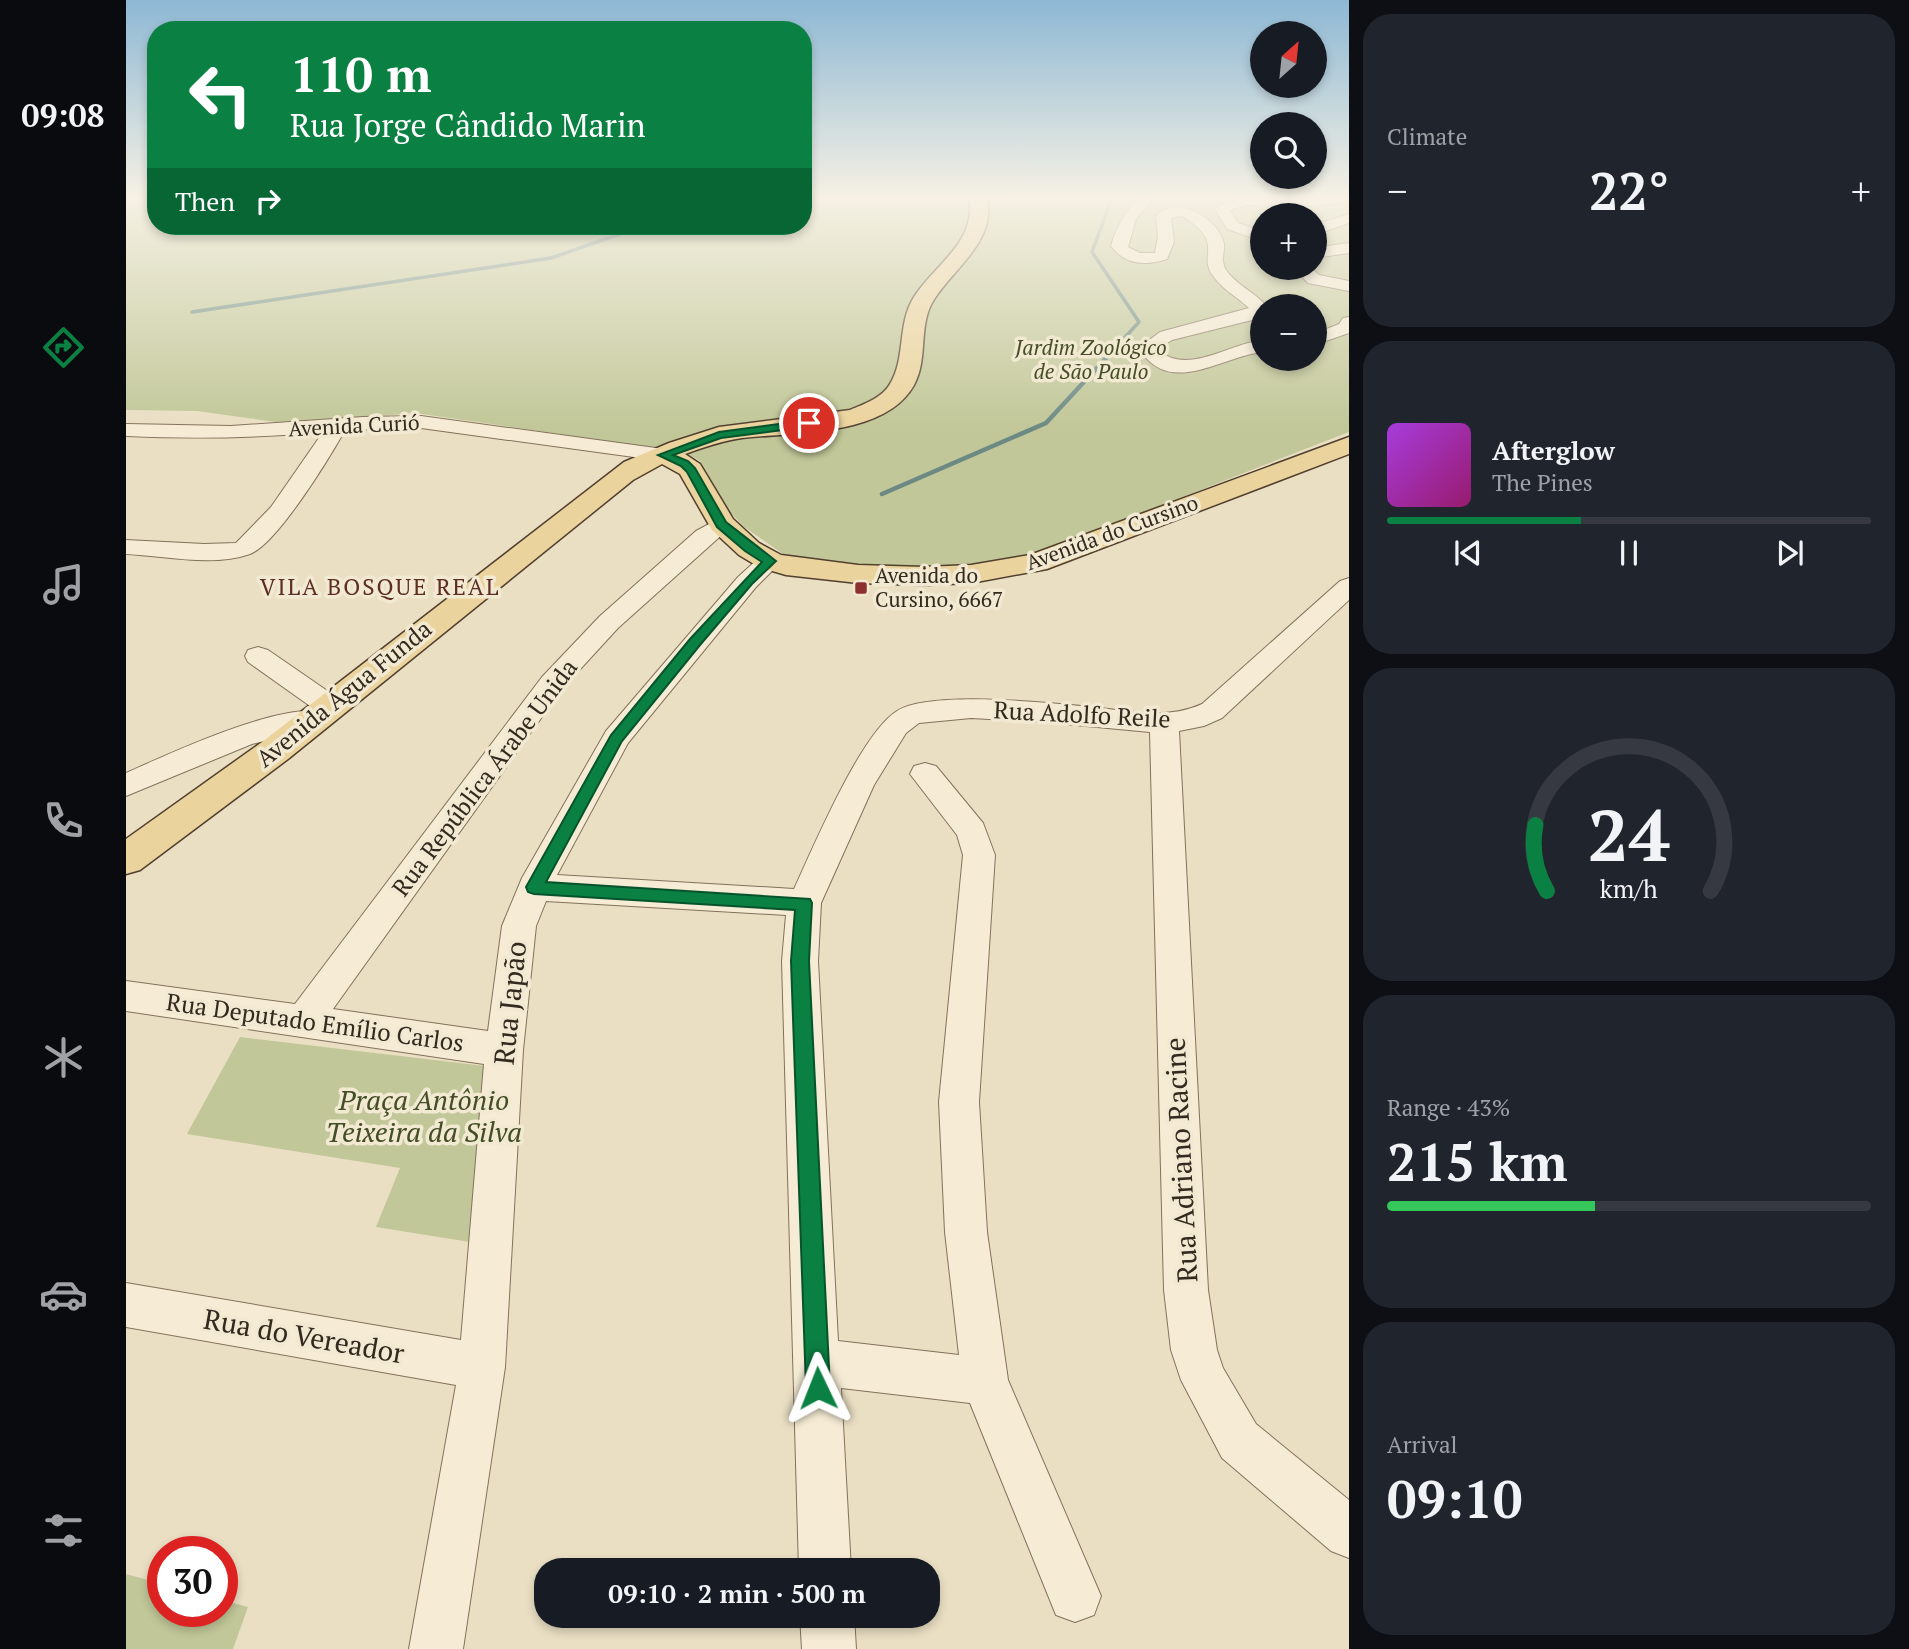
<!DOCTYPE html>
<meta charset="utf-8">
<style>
body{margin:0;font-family:"PT Serif",serif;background:#20242c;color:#f1f3f6;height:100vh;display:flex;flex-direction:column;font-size:26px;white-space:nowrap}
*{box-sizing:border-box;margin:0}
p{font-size:23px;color:#9ea1a6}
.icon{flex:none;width:38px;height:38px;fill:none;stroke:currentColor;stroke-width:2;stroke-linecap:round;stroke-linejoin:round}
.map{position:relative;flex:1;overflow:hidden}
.details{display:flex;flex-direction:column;gap:14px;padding:14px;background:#0d0f14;width:560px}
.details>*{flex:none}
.top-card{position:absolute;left:21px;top:21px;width:665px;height:214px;border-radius:28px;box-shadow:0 4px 10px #0003;background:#0b8043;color:#fff;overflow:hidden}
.needle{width:46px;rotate:27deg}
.controls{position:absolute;left:1124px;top:21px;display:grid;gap:14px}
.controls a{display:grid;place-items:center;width:77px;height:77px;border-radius:50%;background:#171b24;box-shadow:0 4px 10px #0003;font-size:35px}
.speed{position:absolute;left:21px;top:1536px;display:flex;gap:14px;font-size:35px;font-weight:700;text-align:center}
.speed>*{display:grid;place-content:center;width:91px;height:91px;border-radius:50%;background:#171b24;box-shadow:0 4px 10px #0003;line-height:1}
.speed .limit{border:10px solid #d22;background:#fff;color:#111}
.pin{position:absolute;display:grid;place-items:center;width:60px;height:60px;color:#fff;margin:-30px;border:4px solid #fff;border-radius:50%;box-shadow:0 2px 7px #0007}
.me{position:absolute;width:77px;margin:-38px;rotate:358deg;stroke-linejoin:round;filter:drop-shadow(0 0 5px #0008)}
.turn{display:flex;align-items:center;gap:24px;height:147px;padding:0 28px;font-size:32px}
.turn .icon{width:91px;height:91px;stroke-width:2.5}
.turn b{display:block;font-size:49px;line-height:60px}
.then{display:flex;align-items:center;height:66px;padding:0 28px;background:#0003;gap:14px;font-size:26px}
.big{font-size:52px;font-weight:700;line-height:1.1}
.details .widget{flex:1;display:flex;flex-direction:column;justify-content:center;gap:10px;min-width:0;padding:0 24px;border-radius:28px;background:#20242c}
.details .dial{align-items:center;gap:0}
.dial svg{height:182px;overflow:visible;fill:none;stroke:#363941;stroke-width:7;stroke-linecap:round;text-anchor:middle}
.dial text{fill:#f1f3f6;stroke:none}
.song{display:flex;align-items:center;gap:21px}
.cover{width:84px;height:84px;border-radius:10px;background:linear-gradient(135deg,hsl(280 70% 55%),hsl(320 70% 35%))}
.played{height:7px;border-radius:4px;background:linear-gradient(90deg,#0b8043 40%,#363941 40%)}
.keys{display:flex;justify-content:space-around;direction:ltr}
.heat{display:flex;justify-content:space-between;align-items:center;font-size:38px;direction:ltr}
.charge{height:10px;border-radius:5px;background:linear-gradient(90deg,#34c759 43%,#363941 0)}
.trip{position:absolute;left:408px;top:1558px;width:406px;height:70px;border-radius:28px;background:#171b24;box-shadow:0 4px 10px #0003;font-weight:700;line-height:70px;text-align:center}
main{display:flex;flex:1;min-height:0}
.tab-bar{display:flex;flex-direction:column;width:126px;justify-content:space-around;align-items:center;background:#090b0e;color:#9ea1a6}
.tab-bar .icon{width:49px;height:49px}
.tab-bar .active{color:#0b8043}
.tab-bar b{font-size:32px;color:#f1f3f6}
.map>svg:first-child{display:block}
.green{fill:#c1c798;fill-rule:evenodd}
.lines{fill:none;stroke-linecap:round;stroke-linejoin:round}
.stream-far1{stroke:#6c8a83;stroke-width:3.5}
.stream{stroke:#6c8a83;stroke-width:4.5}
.minor-casing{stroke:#83715b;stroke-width:2}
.major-casing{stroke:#513f2f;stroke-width:3}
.minor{fill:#f6ecd5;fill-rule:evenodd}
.major{fill:#ebd39d;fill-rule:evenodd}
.route{fill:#0b8043;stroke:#07532c;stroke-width:2}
.poi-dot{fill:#8d3130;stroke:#f2e9d2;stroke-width:2.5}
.labels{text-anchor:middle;stroke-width:7;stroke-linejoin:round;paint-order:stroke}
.far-park-label{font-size:21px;font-style:italic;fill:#444e26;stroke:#f2e9d2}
.far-street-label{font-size:21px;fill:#34291e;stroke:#f2e9d2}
.far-poi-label{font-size:21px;fill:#34291e;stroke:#f2e9d2;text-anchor:start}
.far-quarter-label{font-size:23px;letter-spacing:2px;fill:#5d2e21;stroke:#f2e9d2}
.street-label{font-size:24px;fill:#34291e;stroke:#f2e9d2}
.near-street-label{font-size:28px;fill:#34291e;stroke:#f2e9d2}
.near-park-label{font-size:28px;font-style:italic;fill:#444e26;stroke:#f2e9d2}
</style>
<main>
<nav class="tab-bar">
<b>09:08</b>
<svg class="icon active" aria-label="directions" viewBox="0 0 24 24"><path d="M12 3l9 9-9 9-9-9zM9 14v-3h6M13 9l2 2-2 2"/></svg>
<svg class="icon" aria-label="music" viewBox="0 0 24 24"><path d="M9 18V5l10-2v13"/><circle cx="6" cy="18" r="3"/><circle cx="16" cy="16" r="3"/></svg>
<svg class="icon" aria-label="phone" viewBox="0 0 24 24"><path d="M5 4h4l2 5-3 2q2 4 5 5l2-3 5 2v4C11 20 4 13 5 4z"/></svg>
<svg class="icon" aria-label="climate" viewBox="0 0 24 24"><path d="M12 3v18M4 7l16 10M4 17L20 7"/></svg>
<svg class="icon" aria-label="car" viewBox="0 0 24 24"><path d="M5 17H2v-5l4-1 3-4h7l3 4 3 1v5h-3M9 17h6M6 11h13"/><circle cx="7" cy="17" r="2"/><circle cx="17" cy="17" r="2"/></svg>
<svg class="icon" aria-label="filters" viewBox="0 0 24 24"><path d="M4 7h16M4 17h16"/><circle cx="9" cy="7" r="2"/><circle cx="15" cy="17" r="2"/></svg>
</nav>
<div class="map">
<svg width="1223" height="1649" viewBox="0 0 1223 1649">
<rect width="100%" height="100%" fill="#eadfc3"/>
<g class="green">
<path d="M0,198H30V226H677V198H1223V432L903,557L816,569L742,567L676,559L657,554L617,526L604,512L574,461L558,452L289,413L163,424L71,411L0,410ZM1136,215H1188V268H1136ZM1136,306H1188V359H1136Z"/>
<path d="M114,1037L359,1066L344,1242L250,1227L274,1168L61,1134Z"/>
<path d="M0,1574L37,1584V1612H96V1600L122,1607L107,1649H0Z"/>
</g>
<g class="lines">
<g class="stream-far1">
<path d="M66,312L425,258L517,226"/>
<path d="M979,359L1013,322L966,252L986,198"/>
</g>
<path class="stream" d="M756,494L920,423L981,357"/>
<g class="minor-casing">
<g id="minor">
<path d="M1013,198H1028L1010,219L1002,247L1014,253H1029L1032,236L1030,216C1050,194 1093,218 1098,244C1099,253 1094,260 1100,270C1110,285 1129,292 1140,306H1136L1134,318L1046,340L1036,346L1035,352C1063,374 1104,344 1136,340V352C1098,356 1047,395 1017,354L1018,344L1034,332L1123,308C1110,296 1094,288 1085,273C1079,262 1083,256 1082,245C1081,233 1066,222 1056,216L1045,218L1048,242L1041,259C1020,266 999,265 985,246C990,227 999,212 1013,198Z"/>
<path d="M1106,198H1223V202L1166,208L1120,205L1104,210L1112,223L1136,231V241L1101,229L1089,209Z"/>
<path d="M1223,214V223L1188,235V225Z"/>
<path d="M1223,243V253L1188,258V248Z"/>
<path d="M1168,268H1185L1193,275L1223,281V291L1182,283Z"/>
<path d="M1223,317V333L1188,345V334L1213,324L1217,318Z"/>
<path d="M295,416L537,449L545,450L548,455L545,460L537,461L295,428L219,430C204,457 151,544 124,554C87,567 39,556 0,554V540L78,544L110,543L145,507L197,432C131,438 66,439 0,436V424L105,426L237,417Z"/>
<path d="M596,517L604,519L608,524L492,628L436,689L207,1009L362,1031L376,926L396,878L480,731L612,577L635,556L644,554L653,556L656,561L630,587L502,743L431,875L668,889C687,848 735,733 771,711C805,690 924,703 966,707C1003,711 1041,720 1076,704L1214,581L1223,578V600L1096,718L1078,726L1053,731L1082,1290L1091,1350L1097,1368L1130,1424L1223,1500V1558L1205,1551L1096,1458L1055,1380L1045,1350L1038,1290L1024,732L918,722L845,718L793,723L780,733L748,785L695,903L692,961L712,1341L833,1355L819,1232L813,1102L837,855L831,835L784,774L788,766L799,763L810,766L857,823L869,855L853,1102L861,1232L882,1380L975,1596L968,1615L949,1622L930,1615L844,1403L715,1388L725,1570H673L656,961L660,915L420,901L410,926L397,1050L379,1367L337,1649H283L330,1385L0,1327V1283L335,1340L358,1064L0,1011V981L169,1004L416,677L474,616L570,531Z"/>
<path d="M132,647L142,650L216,701L220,708L216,715L206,717L200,716L202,720L198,727L126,744L0,796V773C45,753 144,707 191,711L122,662L119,656L122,650Z"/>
<path d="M674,1615H728L730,1649H676Z"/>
</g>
</g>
<g class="major-casing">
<path id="major" d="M843,198H861C870,241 830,266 809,298C791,324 803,358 788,385C759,437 667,432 616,438C596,441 578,447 559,454L574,464L607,519L633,543L655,555L732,565L799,567L845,565L904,555L1223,437V454L921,569L845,583L799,585L732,583L660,575L633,567L613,555L586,530L554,474L536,464L507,480L162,759L14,870L0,874V839L136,742L498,462L543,443L593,427L724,410C738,404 756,398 764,384C780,358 771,324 788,297C809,264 851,242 843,198Z"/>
</g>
<use href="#minor" class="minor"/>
<use href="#major" class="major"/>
</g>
<linearGradient id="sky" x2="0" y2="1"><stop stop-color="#8db8d4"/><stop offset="0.46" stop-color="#f6f1e4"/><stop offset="1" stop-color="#f6f1e4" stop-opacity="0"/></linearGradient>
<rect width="1223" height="429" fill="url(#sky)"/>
<path class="route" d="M683,420L687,421V426L595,438L547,455L562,461L569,468L600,522L650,561L626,584L574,645L496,741L420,882L684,899L686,903L683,961L704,1388L700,1396L692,1400L684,1396L680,1388L665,961L669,910L408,894L402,892L400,887L485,735L564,639L636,562L619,551L591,527L561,472L555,466L532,455L593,432Z"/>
<rect class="poi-dot" x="728" y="581" width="14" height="14" rx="3.5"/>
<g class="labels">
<g class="far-park-label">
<text x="965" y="355">Jardim Zoológico<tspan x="965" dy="24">de São Paulo</tspan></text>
</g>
<g class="far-street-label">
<text transform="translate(228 426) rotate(-3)" y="7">Avenida Curió</text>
<text transform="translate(986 533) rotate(-20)" y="7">Avenida do Cursino</text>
</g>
<g class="far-poi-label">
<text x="749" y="583">Avenida do<tspan x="749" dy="24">Cursino, 6667</tspan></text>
</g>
<g class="far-quarter-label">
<text x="254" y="595">VILA BOSQUE REAL</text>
</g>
<g class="street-label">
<text transform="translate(218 694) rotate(-39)" y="8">Avenida Água Funda</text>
<text transform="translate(956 715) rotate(3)" y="8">Rua Adolfo Reile</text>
<text transform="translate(359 778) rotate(-53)" y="8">Rua República Árabe Unida</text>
<text transform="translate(189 1023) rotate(8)" y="8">Rua Deputado Emílio Carlos</text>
</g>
<g class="near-street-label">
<text transform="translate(384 1003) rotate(-84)" y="10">Rua Japão</text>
<text transform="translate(1055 1160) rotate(-93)" y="10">Rua Adriano Racine</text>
<text transform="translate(178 1336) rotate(10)" y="10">Rua do Vereador</text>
</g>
<g class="near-park-label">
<text x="298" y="1110">Praça Antônio<tspan x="298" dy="32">Teixeira da Silva</tspan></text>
</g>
</g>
</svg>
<div class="controls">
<a><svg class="needle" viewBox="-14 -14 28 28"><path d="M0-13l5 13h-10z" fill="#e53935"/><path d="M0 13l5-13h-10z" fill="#9ea1a6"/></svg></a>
<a><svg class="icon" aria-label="search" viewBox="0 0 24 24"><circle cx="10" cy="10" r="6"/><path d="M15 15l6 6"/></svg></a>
<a>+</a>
<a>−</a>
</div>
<div class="speed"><div class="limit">30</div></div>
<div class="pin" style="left:683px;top:423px;background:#d93025"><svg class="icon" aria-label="arrive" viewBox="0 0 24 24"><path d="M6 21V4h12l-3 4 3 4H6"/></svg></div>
<svg class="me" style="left:692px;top:1388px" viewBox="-20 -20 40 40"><path d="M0-17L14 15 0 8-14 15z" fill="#0b8043" stroke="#fff" stroke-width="4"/></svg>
<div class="trip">09:10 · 2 min · 500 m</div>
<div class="top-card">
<div class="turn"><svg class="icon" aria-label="left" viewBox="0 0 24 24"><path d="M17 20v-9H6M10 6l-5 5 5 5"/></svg><div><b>110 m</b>Rua Jorge Cândido Marin</div></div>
<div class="then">Then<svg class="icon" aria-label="right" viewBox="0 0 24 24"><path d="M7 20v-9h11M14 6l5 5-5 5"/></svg></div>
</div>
</div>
<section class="details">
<div class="widget"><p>Climate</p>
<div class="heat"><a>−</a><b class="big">22°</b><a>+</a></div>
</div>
<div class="widget">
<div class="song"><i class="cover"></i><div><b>Afterglow</b><p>The Pines</p></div></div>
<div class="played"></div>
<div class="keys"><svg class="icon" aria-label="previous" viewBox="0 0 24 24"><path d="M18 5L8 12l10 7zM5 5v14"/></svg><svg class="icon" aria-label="pause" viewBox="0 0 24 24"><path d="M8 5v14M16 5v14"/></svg><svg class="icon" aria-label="next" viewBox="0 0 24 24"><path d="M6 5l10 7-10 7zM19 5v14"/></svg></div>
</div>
<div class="widget dial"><svg viewBox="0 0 100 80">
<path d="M14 69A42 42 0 1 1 86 69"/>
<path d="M14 69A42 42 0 0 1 9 40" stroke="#0b8043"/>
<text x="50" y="56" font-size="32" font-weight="700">24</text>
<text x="50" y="72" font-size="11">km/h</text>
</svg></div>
<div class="widget"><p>Range · 43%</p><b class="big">215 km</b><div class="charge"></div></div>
<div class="widget"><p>Arrival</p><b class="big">09:10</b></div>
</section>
</main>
